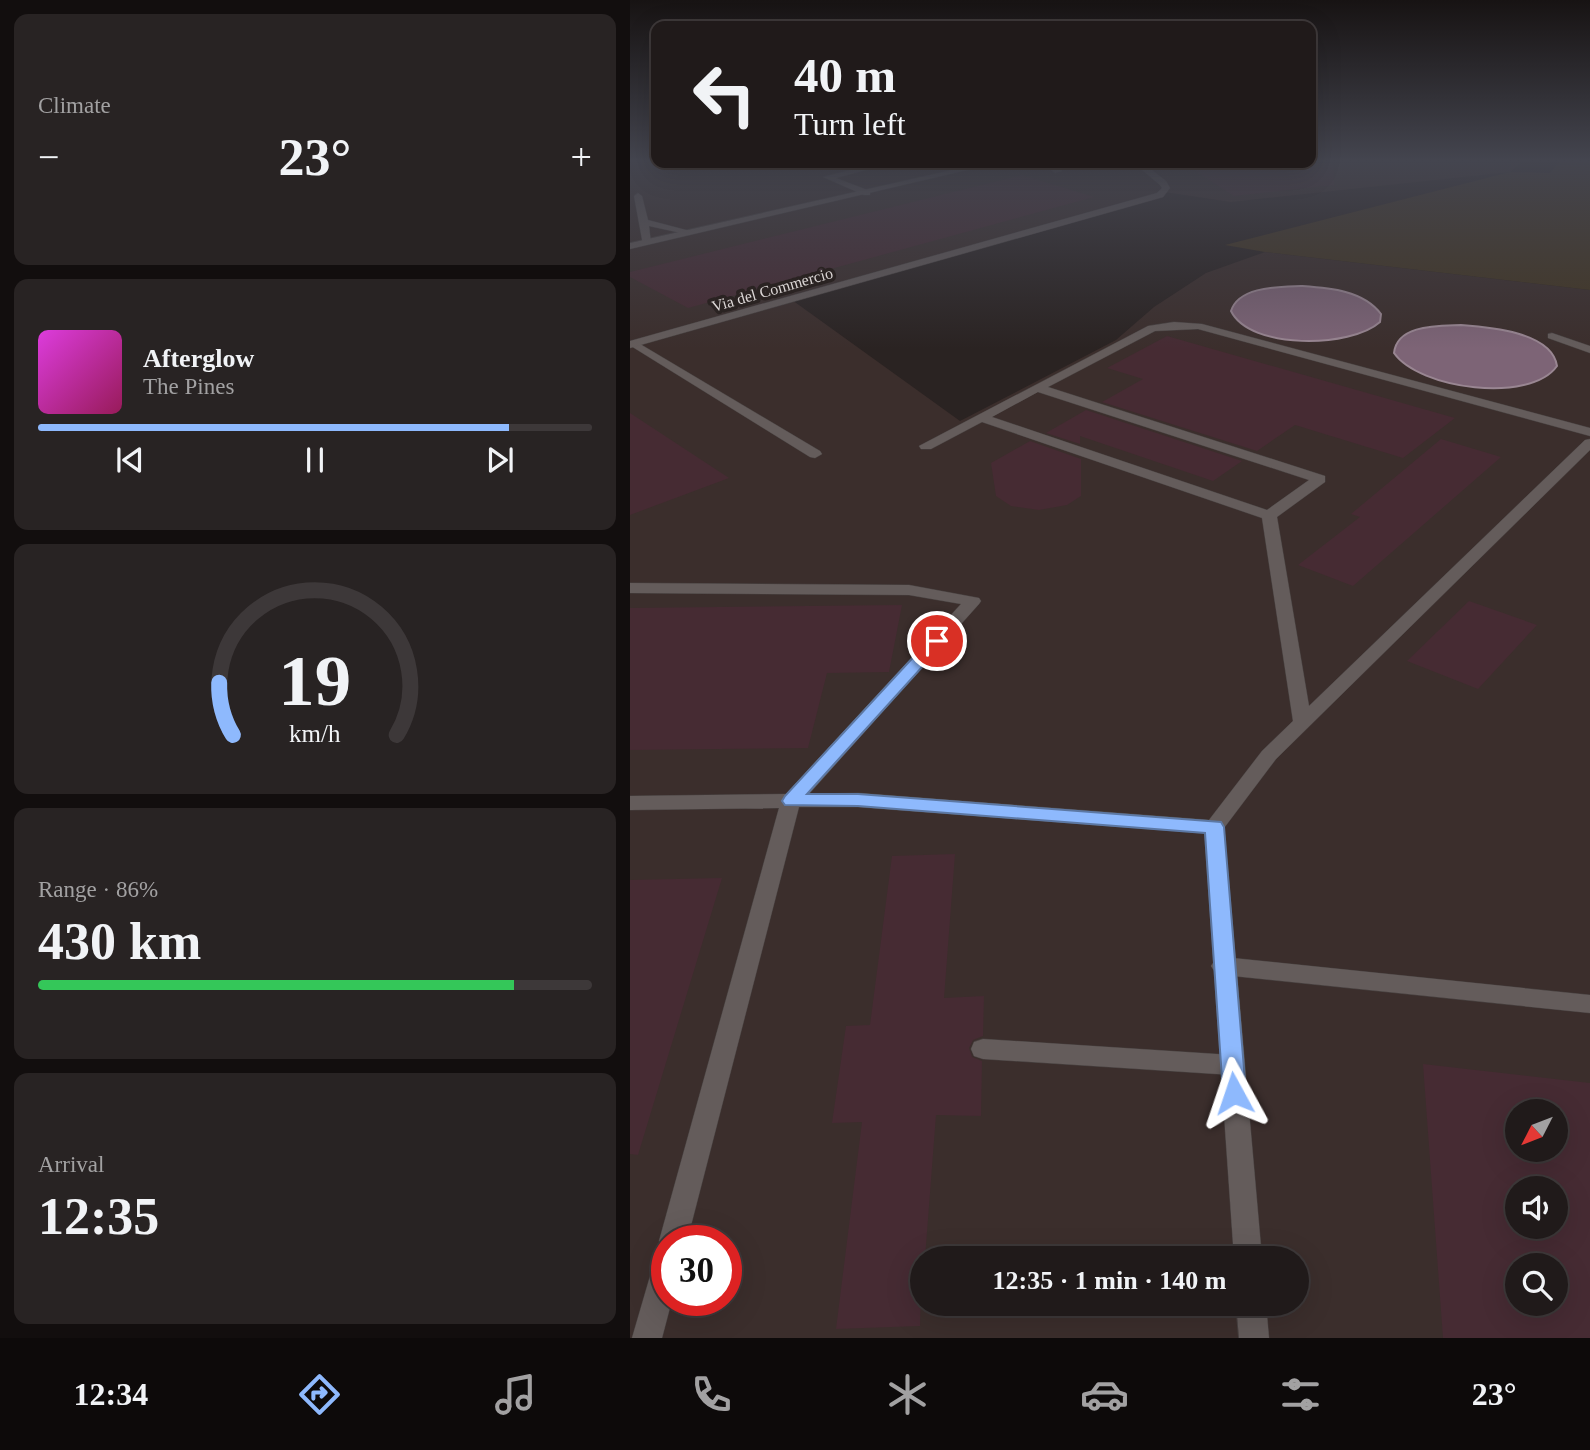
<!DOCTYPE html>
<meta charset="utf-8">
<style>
body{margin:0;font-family:Georgia,serif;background:#282323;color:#f1f3f6;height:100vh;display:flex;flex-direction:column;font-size:26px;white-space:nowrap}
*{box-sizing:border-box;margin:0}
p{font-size:23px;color:#a2a1a2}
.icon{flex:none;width:38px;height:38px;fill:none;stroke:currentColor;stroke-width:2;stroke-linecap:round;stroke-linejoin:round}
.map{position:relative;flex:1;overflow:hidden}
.side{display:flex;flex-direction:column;gap:14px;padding:14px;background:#120e0e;width:630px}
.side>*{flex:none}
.top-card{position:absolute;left:21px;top:21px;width:665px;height:147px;border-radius:14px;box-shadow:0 7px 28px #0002,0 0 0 2px #3d3839;background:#201a1a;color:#f1f3f6;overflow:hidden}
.needle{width:46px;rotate:228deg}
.buttons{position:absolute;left:875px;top:1099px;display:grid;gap:14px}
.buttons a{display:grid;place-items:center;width:63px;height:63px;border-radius:50%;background:#201a1a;box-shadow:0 7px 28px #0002,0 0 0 2px #3d3839;font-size:35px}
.speed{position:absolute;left:21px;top:1225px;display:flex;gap:14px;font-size:35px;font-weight:700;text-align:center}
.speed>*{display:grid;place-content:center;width:91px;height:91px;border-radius:50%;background:#201a1a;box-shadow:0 7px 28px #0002,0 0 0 2px #3d3839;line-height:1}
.speed .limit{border:10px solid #d22;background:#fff;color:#111}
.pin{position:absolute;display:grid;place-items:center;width:60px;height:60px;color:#fff;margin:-30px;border:4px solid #fff;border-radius:50%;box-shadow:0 2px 7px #0007}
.me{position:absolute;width:77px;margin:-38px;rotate:355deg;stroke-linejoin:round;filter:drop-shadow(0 0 5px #0008)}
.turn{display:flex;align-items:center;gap:24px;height:147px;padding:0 28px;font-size:32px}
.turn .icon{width:91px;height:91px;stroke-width:2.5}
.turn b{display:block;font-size:49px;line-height:60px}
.big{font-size:52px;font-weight:700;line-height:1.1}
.side .widget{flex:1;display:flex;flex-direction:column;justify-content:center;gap:10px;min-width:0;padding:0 24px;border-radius:14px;background:#282323}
.side .dial{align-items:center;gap:0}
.dial svg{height:182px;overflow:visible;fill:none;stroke:#3d3839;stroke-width:7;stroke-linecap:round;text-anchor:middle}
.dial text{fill:#f1f3f6;stroke:none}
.song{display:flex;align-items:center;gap:21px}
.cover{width:84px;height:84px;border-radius:10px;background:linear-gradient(135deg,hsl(300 70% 55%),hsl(330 70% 35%))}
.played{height:7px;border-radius:4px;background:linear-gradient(90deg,#8eb9fd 85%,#3d3839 85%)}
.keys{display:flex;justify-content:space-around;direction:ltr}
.heat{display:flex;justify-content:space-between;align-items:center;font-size:38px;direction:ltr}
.charge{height:10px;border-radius:5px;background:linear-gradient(90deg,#34c759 86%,#3d3839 0)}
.trip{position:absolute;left:280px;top:1246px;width:399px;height:70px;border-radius:35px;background:#201a1a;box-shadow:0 7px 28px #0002,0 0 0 2px #3d3839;font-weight:700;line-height:70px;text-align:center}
.dock{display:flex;height:112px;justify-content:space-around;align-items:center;background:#0d0a0a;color:#a2a1a2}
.dock .icon{width:49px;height:49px}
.dock .current{color:#8eb9fd}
.dock b{font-size:32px;color:#f1f3f6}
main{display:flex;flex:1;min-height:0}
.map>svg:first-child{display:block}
.built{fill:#3b2e2c;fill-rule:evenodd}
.green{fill:#423521}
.water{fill:#7d6476;stroke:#998692;stroke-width:2}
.building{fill:#462b33;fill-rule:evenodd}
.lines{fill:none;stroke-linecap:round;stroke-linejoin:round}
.lane-casing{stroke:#474140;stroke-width:1}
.street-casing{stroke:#474140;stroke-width:1}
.lane{fill:#645c5b;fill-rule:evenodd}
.street{fill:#645c5b;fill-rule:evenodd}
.route{fill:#8eb9fd;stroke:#5c78a4;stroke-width:2}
.labels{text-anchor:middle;stroke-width:7;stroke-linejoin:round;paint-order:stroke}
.far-street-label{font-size:16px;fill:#dbd6d5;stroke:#2a2322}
</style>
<main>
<section class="side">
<div class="widget"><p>Climate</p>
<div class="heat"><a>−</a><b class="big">23°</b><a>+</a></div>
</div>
<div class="widget">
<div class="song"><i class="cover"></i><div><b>Afterglow</b><p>The Pines</p></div></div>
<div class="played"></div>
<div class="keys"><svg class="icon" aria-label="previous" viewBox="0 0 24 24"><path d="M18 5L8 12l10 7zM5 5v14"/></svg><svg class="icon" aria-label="pause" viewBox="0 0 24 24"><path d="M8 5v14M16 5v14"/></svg><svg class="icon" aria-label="next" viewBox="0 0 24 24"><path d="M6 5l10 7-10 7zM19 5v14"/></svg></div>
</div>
<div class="widget dial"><svg viewBox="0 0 100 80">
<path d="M14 69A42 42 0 1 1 86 69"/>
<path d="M14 69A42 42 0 0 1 8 46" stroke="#8eb9fd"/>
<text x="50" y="56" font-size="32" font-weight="700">19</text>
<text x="50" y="72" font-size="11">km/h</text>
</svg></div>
<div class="widget"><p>Range · 86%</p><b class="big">430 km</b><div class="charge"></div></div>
<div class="widget"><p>Arrival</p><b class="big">12:35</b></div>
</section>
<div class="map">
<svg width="960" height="1338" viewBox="0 0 960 1338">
<rect width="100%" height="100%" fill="#2a2322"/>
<path class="built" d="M0,162L891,163L880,172L601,202L534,192L162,300L330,421L486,340L524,307L576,273L635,252L960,290V1338H0ZM887,1111H926V1150H887ZM887,1188H926V1227H887ZM37,1241H96V1300H37ZM292,1258H667V1304H292ZM887,1265H926V1304H887Z"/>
<path class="green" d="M929,162H960V290L635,252L595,245L880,172L920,173Z"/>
<g class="water">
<path d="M671,286C699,288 733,290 751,314L750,322C721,348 620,350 601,311C609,286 649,287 671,286Z"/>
<path d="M831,325C859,327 922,332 927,366C900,404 789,389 764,353C767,324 809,326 831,325Z"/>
</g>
<g class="building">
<path d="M553,163H703L704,185L604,196Z"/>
<path d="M392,175L464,197L58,308L0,277V272Z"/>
<path d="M537,336L825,418L773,458L665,425L627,451L472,402L513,379L477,368Z"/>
<path d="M456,410L612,461L583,481L450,436V444L416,433Z"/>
<path d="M0,413L99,478L0,515Z"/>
<path d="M811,439L871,457L723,586L668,565L730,517L721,514Z"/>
<path d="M400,441L451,459V496L437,505L409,510L381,506L366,496L361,463Z"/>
<path d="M839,601L907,625L848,689L777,661Z"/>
<path d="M272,605L259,672L197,673L178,748L0,750V608Z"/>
<path d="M325,854L314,998L354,996L353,1036L343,1040L339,1048L342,1057L352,1061L351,1116L306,1115L295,1258H292L290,1326L206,1329L232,1122L202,1123L216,1026L240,1025L262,856Z"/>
<path d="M92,878L8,1155L0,1154V880Z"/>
<path d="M793,1064L960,1083V1338H813ZM887,1111H926V1150H887ZM887,1188H926V1227H887ZM887,1265H926V1304H887Z"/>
</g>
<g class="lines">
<g class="lane-casing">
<g id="lane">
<path d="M248,163H262L206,178L240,191V195H234L193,177Z"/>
<path d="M331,163H344L351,166L347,168Z"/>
<path d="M413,163H422L432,171L425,173Z"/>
<path d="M8,193L12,196L18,220L60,231V235L19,226L21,243L13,245L4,196Z"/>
<path d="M544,322L572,324L960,428V436L568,329L525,331L418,387L695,476V482L647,517L679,706L955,440L960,439V450L646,759L591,832L584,834L228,807H169L57,1241H37V1252L33,1250L29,1241L149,808L0,810V796L156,794L331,604L279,595L0,593V583L279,585L349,598L351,601L349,604L179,794L228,793L579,820L632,751L663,721L632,518L352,422L301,449H291L289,446L518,326ZM408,392L679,480L637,510L362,417Z"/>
<path d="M922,333L960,346V353L918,338V334Z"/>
<path d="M5,341L190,451L192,454L185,458L180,457L1,346L0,343Z"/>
<path d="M593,957L960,995V1013L593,975L585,972L581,966L585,960Z"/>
<path d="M353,1039L602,1055L611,1058L614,1065L611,1072L602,1075L353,1059L344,1056L341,1049L344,1042Z"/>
<path d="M37,1252V1300H42L32,1338H2L23,1266L27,1256Z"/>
</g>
</g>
<g class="street-casing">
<g id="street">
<path d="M353,163H367L0,249V243Z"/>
<path d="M504,163H513L536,181L540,188L533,197L0,348V341L527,193L532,188L530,185Z"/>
<path d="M584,820L591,822L594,827L632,1258H604L574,827L577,822Z"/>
<path d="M606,1304H636L639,1338H609Z"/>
</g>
</g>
<use href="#lane" class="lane"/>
<use href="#street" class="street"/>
</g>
<linearGradient id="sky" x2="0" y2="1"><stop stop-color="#171313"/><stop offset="0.46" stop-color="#44454f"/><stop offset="1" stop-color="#44454f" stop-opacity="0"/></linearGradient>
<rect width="960" height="349" fill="url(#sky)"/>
<path class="route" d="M307,637L315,641L312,645L177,794H228L591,822L594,827L616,1093L612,1099L604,1102L596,1099L593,1093L575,833L228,806L155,805L152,801L155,796L301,638Z"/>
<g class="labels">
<g class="far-street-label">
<text transform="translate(142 289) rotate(-16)" y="6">Via del Commercio</text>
</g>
</g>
</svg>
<div class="buttons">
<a><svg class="needle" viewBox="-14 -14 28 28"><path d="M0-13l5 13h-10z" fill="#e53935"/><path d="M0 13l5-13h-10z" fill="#a2a1a2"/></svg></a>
<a><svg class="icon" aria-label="sound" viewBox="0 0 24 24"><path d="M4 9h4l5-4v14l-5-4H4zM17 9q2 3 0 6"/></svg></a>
<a><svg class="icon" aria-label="search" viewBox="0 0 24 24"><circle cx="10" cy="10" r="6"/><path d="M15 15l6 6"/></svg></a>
</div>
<div class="speed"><div class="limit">30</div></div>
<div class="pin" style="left:307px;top:641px;background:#d93025"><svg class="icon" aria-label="arrive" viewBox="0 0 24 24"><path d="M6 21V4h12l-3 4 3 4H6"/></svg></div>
<svg class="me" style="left:604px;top:1093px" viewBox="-20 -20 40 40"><path d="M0-17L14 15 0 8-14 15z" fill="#8eb9fd" stroke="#fff" stroke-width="4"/></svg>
<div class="trip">12:35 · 1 min · 140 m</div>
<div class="top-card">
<div class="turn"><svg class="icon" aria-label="left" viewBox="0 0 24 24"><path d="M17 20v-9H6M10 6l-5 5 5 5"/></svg><div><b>40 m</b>Turn left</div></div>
</div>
</div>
</main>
<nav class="dock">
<b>12:34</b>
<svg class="icon current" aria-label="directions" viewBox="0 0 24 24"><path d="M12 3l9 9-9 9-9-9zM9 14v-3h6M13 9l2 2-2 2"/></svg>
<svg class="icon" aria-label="music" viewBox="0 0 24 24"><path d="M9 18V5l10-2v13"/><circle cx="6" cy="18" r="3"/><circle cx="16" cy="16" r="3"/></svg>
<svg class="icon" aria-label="phone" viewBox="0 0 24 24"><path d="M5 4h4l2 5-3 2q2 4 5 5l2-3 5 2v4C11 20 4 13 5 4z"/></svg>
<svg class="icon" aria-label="climate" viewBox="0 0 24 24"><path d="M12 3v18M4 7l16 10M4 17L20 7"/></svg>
<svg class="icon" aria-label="car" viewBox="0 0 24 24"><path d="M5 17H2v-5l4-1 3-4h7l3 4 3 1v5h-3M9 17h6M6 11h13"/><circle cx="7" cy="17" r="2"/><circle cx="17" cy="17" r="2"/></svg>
<svg class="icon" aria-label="filters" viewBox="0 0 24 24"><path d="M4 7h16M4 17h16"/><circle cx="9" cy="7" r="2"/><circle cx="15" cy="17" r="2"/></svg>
<b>23°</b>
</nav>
